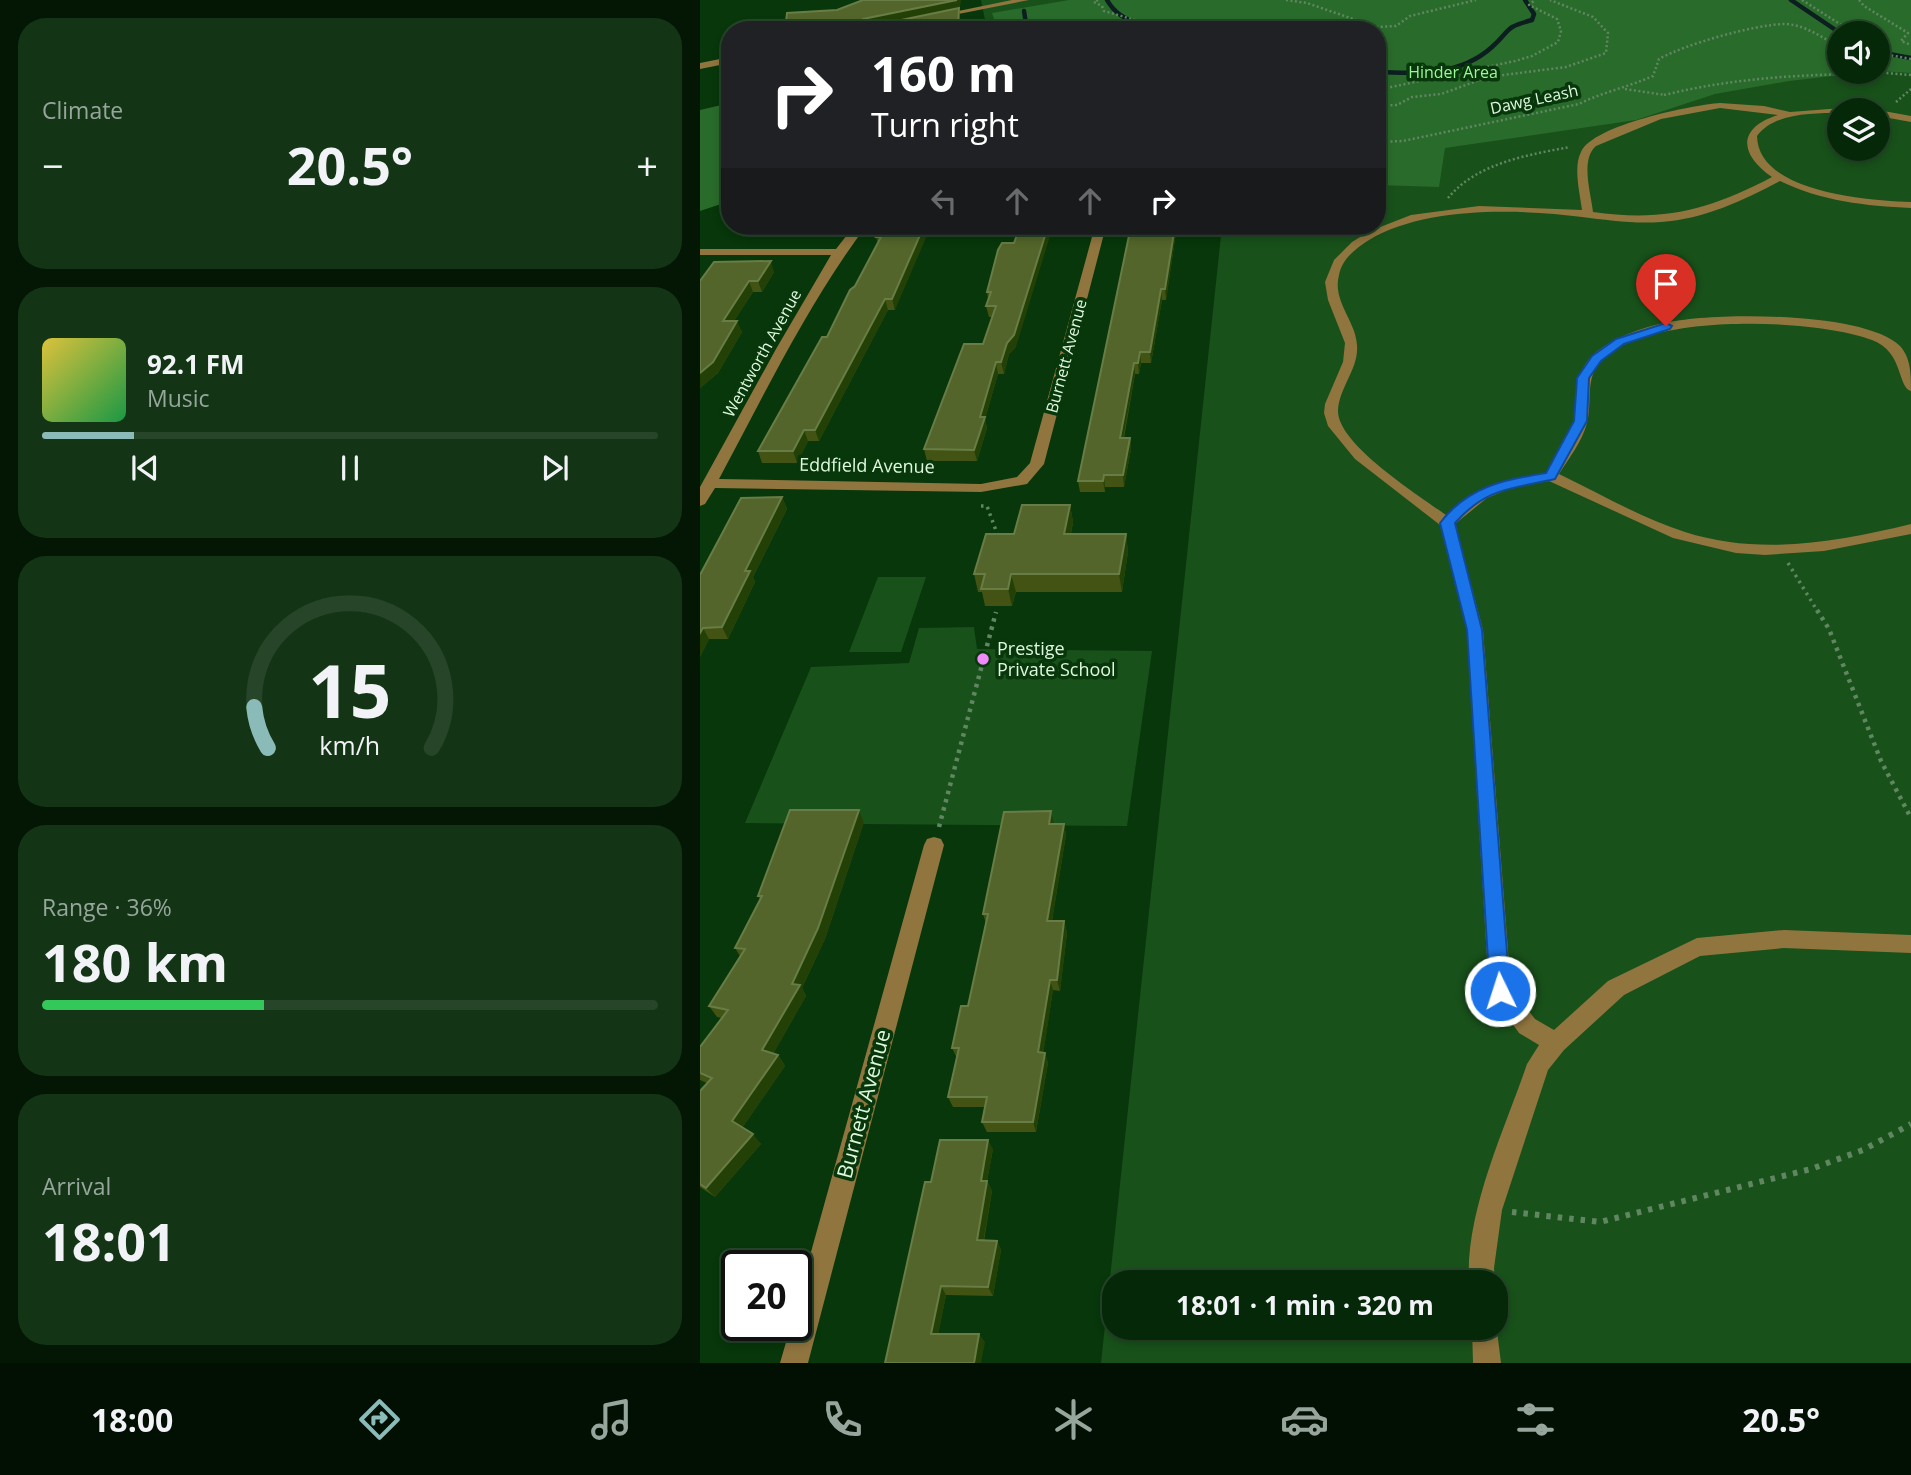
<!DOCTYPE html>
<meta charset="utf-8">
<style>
body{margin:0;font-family:"Open Sans",sans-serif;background:#133516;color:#f1f3f6;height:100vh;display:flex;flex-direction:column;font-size:26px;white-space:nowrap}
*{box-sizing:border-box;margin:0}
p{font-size:23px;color:#97a69c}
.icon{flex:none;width:38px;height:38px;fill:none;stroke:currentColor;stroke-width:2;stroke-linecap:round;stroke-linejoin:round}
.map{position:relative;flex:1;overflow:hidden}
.panel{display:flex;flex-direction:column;gap:18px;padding:18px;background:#031704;width:700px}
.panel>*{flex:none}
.hud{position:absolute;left:21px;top:21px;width:665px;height:214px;border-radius:28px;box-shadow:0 4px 10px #0003,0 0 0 2px #264529;background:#202124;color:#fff;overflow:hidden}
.controls{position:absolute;left:1127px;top:21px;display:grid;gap:14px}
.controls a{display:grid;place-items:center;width:63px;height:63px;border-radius:50%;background:#052908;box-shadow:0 4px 10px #0003,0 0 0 2px #264529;font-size:35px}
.speed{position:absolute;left:21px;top:1250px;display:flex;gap:14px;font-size:35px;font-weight:700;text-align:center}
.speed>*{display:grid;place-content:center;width:91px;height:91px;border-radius:50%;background:#052908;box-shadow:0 4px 10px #0003,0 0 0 2px #264529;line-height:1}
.speed .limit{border:4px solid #111;border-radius:10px;background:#fff;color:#111}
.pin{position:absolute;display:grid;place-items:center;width:60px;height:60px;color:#fff;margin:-72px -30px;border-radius:50% 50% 50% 0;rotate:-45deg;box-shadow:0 0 7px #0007}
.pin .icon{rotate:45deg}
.me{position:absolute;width:77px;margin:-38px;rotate:356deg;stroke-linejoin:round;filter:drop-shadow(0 0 5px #0008)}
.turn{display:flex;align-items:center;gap:24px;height:147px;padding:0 35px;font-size:32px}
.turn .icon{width:91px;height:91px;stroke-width:2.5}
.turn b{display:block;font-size:49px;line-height:60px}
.lanes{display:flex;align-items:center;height:66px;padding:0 35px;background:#0003;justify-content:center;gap:35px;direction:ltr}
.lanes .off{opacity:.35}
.big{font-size:52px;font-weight:700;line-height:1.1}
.panel .card{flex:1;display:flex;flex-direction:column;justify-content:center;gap:10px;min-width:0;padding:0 24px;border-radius:28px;background:#133516}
.panel .dial{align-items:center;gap:0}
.dial svg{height:182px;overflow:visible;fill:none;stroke:#264529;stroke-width:7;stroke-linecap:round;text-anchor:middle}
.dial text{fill:#f1f3f6;stroke:none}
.song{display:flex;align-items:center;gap:21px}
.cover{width:84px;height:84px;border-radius:10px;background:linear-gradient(135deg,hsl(50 70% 55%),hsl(140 70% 35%))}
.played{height:7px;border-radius:4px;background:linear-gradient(90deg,#8bbbb9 15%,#264529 15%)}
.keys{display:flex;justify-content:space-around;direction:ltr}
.heat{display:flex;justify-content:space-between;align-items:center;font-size:38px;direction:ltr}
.charge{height:10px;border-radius:5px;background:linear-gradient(90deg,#34c759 36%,#264529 0)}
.trip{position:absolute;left:402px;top:1270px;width:406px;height:70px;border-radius:28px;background:#052908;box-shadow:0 4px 10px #0003,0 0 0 2px #264529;font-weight:700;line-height:70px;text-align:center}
.dock{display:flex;height:112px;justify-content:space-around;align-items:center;background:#021003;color:#97a69c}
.dock .icon{width:49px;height:49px}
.dock .active{color:#8bbbb9}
.dock b{font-size:32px;color:#f1f3f6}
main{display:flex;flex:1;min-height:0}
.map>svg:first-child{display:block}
.green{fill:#18511a;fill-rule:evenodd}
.forest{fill:#296b2b}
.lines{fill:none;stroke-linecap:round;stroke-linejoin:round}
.stream{stroke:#0c1e20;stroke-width:4.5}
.path-far3{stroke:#618762;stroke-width:2.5;stroke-dasharray:2 2.5;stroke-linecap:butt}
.path-far2{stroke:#618762;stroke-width:3.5;stroke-dasharray:2.5 4.5;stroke-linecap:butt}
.path-far1{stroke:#618762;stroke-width:4.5;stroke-dasharray:3.5 5;stroke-linecap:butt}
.path{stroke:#618762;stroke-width:6;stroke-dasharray:4.5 7;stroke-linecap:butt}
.minor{fill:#90753f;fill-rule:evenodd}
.wall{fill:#425314}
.shaded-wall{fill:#234107}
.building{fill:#53652a;stroke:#687c46;stroke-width:2}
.route{fill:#1a73e8;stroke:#114b97;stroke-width:2}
.poi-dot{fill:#ee8bf8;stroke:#07370a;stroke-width:2.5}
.labels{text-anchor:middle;stroke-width:7;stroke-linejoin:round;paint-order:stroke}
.far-park-label{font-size:16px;fill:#9ef69c;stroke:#07370a}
.far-street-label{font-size:16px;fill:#def7dd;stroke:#07370a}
.street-label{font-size:18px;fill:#def7dd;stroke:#07370a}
.poi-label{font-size:18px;fill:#def7dd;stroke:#07370a;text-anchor:start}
.near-street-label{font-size:21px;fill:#def7dd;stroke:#07370a}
</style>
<main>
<section class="panel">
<div class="card"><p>Climate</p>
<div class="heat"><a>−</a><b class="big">20.5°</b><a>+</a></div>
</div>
<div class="card">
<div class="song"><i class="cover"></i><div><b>92.1 FM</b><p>Music</p></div></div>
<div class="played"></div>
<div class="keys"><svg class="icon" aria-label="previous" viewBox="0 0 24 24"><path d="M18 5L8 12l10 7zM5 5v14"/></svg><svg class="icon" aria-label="pause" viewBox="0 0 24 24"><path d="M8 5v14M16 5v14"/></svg><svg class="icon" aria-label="next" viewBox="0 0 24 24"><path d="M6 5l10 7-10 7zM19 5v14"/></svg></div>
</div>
<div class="card dial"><svg viewBox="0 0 100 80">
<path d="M14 69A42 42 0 1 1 86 69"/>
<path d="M14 69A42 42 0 0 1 8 51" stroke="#8bbbb9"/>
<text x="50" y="56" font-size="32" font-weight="700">15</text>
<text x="50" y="72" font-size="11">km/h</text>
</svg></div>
<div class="card"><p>Range · 36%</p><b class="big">180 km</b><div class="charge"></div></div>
<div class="card"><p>Arrival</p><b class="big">18:01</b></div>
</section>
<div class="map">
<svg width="1211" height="1363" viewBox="0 0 1211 1363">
<rect width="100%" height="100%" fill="#07370a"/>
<g class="green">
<path d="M281,0H1211V1363H401L522,226H677V30H287ZM1139,33H1178V72H1139ZM1139,110H1178V149H1139ZM415,1283H796V1328H415Z"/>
<path d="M178,577H226L201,652H149Z"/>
<path d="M274,627L277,649L452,651L427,826L45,823L111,667L209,663L219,628Z"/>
</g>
<g class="forest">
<path d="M369,0H1211V73L1178,71V33H1139V72H1167L1089,81L1015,94L936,120L745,148L739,187L677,185V30H298L292,13Z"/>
<path d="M30,103V201L0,211V110Z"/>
</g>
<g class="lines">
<g class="stream">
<path d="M407,0C430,41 489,19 528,30"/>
<path d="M1091,0L1140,33"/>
<path d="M324,11L327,30"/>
<path d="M1178,52L1211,58"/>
<path d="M677,72C718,74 760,76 792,47C812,29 803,28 832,20L834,14L825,0"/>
</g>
<g class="path-far3">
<path d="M398,0L394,2L402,6L404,11L452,25"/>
<path d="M586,0L607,3L676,27L696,26L710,16L776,0"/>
<path d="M1102,0L1154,33"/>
<path d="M1159,0L1164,6L1208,33L1201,41L1211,45"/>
<path d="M460,27L496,30"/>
<path d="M307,28L388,22L462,30"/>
<path d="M1178,53L1211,59"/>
<path d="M1173,72L1211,75"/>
<path d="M925,89L965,95"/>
<path d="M677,90L815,61L832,56L858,42L861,31L857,19L829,5L835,0"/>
<path d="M964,95C1033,78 1103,74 1174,74"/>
<path d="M1196,102L1211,89"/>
<path d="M677,106L697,105L712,97L741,94L788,77L866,67L906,53L908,33L893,17L850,0"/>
<path d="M677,142L703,141L879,104C903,92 928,87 953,76L959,59C986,44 1053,25 1084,24C1104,24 1123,38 1139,47"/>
<path d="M748,198C777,163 827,155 870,147"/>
</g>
<g class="path-far2">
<path d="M281,506H287L299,539"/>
<path d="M1088,563L1118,612"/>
</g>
<g class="path-far1">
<path d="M1117,610L1129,629L1181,761L1211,818"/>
<path d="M239,827L296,612"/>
</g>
<path class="path" d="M812,1212L900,1222L1111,1169L1163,1150L1211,1124"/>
<g class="minor">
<path d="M312,0H329L238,18L234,16Z"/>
<path d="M30,57V63L0,69V63Z"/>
<path d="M1020,103L1064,106L1090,112L1142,108L1144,110L1139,113C1113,113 1073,113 1057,136C1058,193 1169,200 1211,202V208C1166,206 1121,201 1080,181C1042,201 1004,219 961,222C934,224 907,220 882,217C818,209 726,206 669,240C656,248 642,259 639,275C632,301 656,321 657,345C659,369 639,387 638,411C638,445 720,496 746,515C774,487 808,479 846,473C856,456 869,440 874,421C880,396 873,371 896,352C915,337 941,328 964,323C1012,312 1164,311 1200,346C1211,358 1211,375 1211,391C1197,387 1204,352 1172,340C1116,318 935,311 897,366C886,382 892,405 887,423C882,442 869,458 859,474C901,494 941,518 985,532C1060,556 1137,542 1211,524V534L1124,551L1065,555L1036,553L973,538L849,481L811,488L787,498L755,524L783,630L811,988L835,1019L854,1030L908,981L997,938L1084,930L1211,935V953L1084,948L1000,956L924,995L864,1050L848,1070L802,1210L794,1268L795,1283H769C765,1212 804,1131 827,1064L839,1045L819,1033L789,991L767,630L740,525L655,459L628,426L624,413L625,404L643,362L645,343L628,300L625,282L634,260L652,242L670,231L711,215L779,206L882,210C880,194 873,167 881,152C893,125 992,105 1020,103ZM1020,108L1078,115C1037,128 1039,154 1072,177C1009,210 964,222 893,212C891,193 880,160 896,146L961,119Z"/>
<path d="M1178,110L1211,116V122L1178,116Z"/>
<path d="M154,226H166C108,304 65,393 19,479L281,484L317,477L330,463L395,226H406L344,464L327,484L281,492L15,488L5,504L0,506V487L76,349L131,255H0V249H136Z"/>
<path d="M234,837L241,839L244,845L108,1363H80L91,1325H96V1306L224,845L227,839Z"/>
<path d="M796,1323L801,1363H773L772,1328H796Z"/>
</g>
</g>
<g class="wall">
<path d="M68,226H97L98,227L76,233Z"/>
<path d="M182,226L195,310H188L119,441H108L97,463H62L58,451L127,337L155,286L178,244L176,237Z"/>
<path d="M477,226L466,300H462L451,363H441L439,374H435L424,438H430L431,449L424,487H405V492H380L378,481Z"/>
<path d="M298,250L316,347L309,354L304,374H298L285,419L287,428L277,461H227L224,449L283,344L292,317H289L286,306L288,299L287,292Z"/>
<path d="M74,272L62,292H53L34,321L42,332L18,373L0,388V281Z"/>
<path d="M82,497L87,509L53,577L55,582L28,639H9L0,657V575Z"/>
<path d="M370,505L373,522L371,534H426L428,552L422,592H316L312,606H285L282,592H278L274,574L314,534Z"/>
<path d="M159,810L164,822L125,939L102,988L106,996L73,1054L78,1055L85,1066L42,1128L61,1144L15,1197L0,1187V1091L7,1083L0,1080V1047L22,1018L17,1017L9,1006L40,956L35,948L60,899L58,896Z"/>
<path d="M353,824H364L366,835L352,921H364L367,933L360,991L353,990L343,1053H345L348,1063L336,1132H287L282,1122L285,1107H253L248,1097L257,1058L252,1048L268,1006L286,924L283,914Z"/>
<path d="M293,1149L287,1181L292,1191L284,1241H297L301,1250L293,1296L246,1295L238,1334L285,1342L185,1363L231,1182Z"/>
</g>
<g class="shaded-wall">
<path d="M257,0H261L260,8H259L260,17V30H217L165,27L161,22L163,19Z"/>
<path d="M74,226H97L98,227L76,233Z"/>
<path d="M224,226H231L195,310L192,299Z"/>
<path d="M348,226H353L316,347L309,354L304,374L301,362L307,343Z"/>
<path d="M475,226H477L466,300L465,289Z"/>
<path d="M71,261L74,272L62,292L58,281Z"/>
<path d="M49,281L53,292L27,332L23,321Z"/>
<path d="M461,289L462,300L451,363L450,352Z"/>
<path d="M185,299L188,310L119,441L115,430Z"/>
<path d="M37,321L42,332L18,373L0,388V373Z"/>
<path d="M440,352L441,363L439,374L438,363Z"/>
<path d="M296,362L298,374L285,419L287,428L277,461L274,450L280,417Z"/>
<path d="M434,363L435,374L421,449L420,438Z"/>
<path d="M104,430L108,441L97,463L93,451Z"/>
<path d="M430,438L431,449L424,487L423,475Z"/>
<path d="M404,475L405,487V492L403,481Z"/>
<path d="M82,497L87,509L53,577L55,582L28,639L22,627L45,571Z"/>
<path d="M370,505L373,522L367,552L364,534Z"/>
<path d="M426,534L428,552L422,592L419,574Z"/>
<path d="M311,574L316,592L312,606L308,589Z"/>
<path d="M3,628L9,639L0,657V633Z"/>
<path d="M159,810L164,822L125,939L102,988L106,996L70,1060L62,1050L92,984Z"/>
<path d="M351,811L354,823L352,835L349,824Z"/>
<path d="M364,824L366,835L350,933L347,921Z"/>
<path d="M364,921L367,933L360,991L357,980Z"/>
<path d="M350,980L353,990L342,1063L338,1052Z"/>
<path d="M345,1053L348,1063L336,1132L333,1122Z"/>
<path d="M78,1055L85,1066L40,1131L32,1121Z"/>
<path d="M53,1134L61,1144L15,1197L6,1188Z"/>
<path d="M288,1140L293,1149L287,1181L292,1191L282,1249L277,1240L281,1181Z"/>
<path d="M297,1241L301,1250L293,1296L288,1287Z"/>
<path d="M241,1286L246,1295L237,1342L231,1334Z"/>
<path d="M279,1334L285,1342L281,1363H274Z"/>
</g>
<g class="building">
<path d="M163,0H257L163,19L161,22L182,24L259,8L258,26L217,30H85L87,13L137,10Z"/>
<path d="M182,226H224L192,299H185L115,430H104L93,451H58L122,337H127L150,290L155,286L181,237H176Z"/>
<path d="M320,226H348L314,335L307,343L301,362H296L280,417H285L274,450L224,449L264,344H283L296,306H286L291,292H287L298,250L302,243H314Z"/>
<path d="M431,226H475L465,289H461L450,352H440L438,363H434L420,438H430L423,475H404L403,481H378Z"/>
<path d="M71,261L58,281H49L23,321H37L13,362L0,373V281L14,262Z"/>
<path d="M82,497L45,571H50L22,627L3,628L0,633V575L41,498Z"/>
<path d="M322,505H370L364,534H426L419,574H311L308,589H281L285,574H274L286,534H314Z"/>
<path d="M90,810H159L118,928L92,984L100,985L62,1050L78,1055L32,1121L53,1134L6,1188L0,1184V1091L12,1078L0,1073V1047L28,1010L9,1006L45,949L35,948L62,896H58Z"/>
<path d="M351,811L349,824H364L347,921H364L357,980H350L338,1052L345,1053L333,1122H282L287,1097H248L259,1048H252L261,1006H268L288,914H283L304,812Z"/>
<path d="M240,1140H288L281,1181H287L277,1240L297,1241L288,1287L241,1286L231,1334H279L274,1363H185L225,1182H231Z"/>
</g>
<path class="route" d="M966,323L972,326L970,329L924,344L901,361L889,378L887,421L855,479C812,489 787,487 755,523L782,630L810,991L807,998L800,1000L793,998L790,991L767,630L740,523C768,486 804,480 846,473L874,421L877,378L892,356L916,339Z"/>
<circle class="poi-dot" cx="283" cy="659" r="7"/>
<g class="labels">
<g class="far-park-label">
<text x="753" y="78">Hinder Area</text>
</g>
<g class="far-street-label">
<text transform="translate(834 99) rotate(-12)" y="6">Dawg Leash</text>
<text transform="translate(62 353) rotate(-61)" y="6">Wentworth Avenue</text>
<text transform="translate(366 356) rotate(-75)" y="6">Burnett Avenue</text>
</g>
<g class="street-label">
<text transform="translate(167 466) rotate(1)" y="6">Eddfield Avenue</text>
</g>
<g class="poi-label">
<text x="297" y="655">Prestige<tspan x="297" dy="21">Private School</tspan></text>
</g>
<g class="near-street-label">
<text transform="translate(164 1104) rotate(-75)" y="7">Burnett Avenue</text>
</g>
</g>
</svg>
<div class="controls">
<a><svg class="icon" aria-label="sound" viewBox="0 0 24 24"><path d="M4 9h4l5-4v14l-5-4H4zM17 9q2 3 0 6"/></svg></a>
<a><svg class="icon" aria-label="layers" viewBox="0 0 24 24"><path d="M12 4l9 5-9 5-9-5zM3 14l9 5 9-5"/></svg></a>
</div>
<div class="speed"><div class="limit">20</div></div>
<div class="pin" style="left:966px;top:326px;background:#d93025"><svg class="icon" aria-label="arrive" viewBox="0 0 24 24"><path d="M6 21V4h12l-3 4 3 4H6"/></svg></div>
<svg class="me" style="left:800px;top:991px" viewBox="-20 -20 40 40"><circle r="17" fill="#1a73e8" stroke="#fff" stroke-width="3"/><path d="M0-11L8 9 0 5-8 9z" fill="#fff"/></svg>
<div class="trip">18:01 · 1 min · 320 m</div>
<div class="hud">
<div class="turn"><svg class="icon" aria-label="right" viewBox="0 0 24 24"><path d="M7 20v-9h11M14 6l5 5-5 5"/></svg><div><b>160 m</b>Turn right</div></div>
<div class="lanes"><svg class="icon off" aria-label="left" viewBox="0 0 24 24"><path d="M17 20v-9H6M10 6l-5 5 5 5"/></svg><svg class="icon off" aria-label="ahead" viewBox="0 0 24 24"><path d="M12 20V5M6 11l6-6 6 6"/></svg><svg class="icon off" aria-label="ahead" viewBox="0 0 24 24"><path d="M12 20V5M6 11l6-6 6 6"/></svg><svg class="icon" aria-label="right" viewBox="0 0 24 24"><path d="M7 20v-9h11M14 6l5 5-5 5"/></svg></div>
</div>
</div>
</main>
<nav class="dock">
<b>18:00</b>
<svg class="icon active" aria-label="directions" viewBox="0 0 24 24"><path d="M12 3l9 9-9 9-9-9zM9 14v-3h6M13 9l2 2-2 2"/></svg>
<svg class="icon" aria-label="music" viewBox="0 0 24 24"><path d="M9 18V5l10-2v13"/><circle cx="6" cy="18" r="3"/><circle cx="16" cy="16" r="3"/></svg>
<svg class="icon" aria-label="phone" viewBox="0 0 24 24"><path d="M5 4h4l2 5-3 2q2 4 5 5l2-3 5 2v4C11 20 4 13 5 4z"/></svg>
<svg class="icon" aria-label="climate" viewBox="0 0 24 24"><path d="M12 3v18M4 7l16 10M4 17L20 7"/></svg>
<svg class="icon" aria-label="car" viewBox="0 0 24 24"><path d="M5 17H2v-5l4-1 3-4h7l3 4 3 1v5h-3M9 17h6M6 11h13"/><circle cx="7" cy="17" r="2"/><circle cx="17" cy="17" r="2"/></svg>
<svg class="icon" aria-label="filters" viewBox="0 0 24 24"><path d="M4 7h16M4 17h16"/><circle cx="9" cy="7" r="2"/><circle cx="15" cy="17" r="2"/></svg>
<b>20.5°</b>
</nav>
